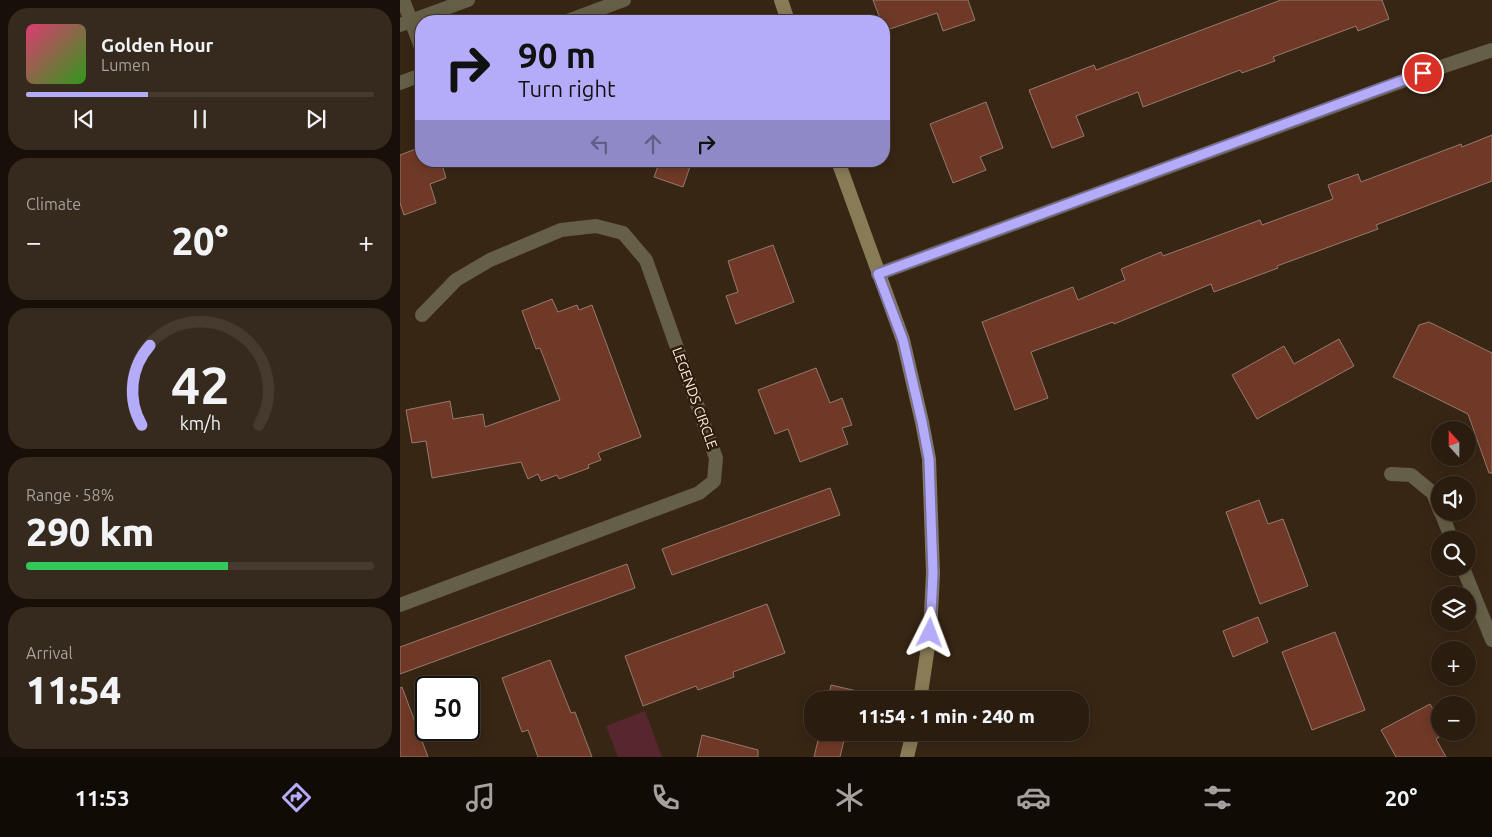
<!DOCTYPE html>
<meta charset="utf-8">
<style>
body{margin:0;font-family:Ubuntu,sans-serif;background:#36291d;color:#f1f3f6;height:100vh;display:flex;flex-direction:column;font-size:19px;white-space:nowrap}
*{box-sizing:border-box;margin:0}
p{font-size:16px;color:#a5a19e}
.icon{flex:none;width:28px;height:28px;fill:none;stroke:currentColor;stroke-width:2;stroke-linecap:round;stroke-linejoin:round}
.map{position:relative;flex:1;overflow:hidden}
.panel{display:flex;flex-direction:column;gap:8px;padding:8px;background:#170f08;width:400px}
.panel>*{flex:none}
.hud{position:absolute;left:15px;top:15px;width:475px;height:152px;border-radius:20px;box-shadow:0 2px 12px #0003,0 0 0 1px #463a2f;background:#b5acf9;color:#111;overflow:hidden}
.needle{width:32px;rotate:339deg}
.fabs{position:absolute;left:1031px;top:421px;display:grid;gap:10px}
.fabs a{display:grid;place-items:center;width:45px;height:45px;border-radius:50%;background:#2a1c0f;box-shadow:0 2px 12px #0003,0 0 0 1px #463a2f;font-size:25px}
.speed{position:absolute;left:15px;top:676px;display:flex;gap:10px;font-size:25px;font-weight:700;text-align:center}
.speed>*{display:grid;place-content:center;width:65px;height:65px;border-radius:50%;background:#2a1c0f;box-shadow:0 2px 12px #0003,0 0 0 1px #463a2f;line-height:1}
.speed .limit{border:2px solid #111;border-radius:8px;background:#fff;color:#111}
.pin{position:absolute;display:grid;place-items:center;width:42px;height:42px;color:#fff;margin:-21px;border:2px solid #fff;border-radius:50%;box-shadow:0 1px 5px #0007}
.me{position:absolute;width:55px;margin:-28px;rotate:3deg;stroke-linejoin:round;filter:drop-shadow(0 0 4px #0008)}
.turn{display:flex;align-items:center;gap:18px;height:105px;padding:0 20px;font-size:22px}
.turn .icon{width:65px;height:65px;stroke-width:2.5}
.turn b{display:block;font-size:35px;line-height:42px}
.lanes{display:flex;align-items:center;height:48px;padding:0 20px;background:#0003;justify-content:center;gap:25px;direction:ltr}
.lanes .off{opacity:.35}
.big{font-size:38px;font-weight:800;line-height:1.1}
.panel .tile{flex:1;display:flex;flex-direction:column;justify-content:center;gap:8px;min-width:0;padding:0 18px;border-radius:20px;background:#36291d}
.panel .dial{align-items:center;gap:0}
.dial svg{height:130px;overflow:visible;fill:none;stroke:#463a2f;stroke-width:7;stroke-linecap:round;text-anchor:middle}
.dial text{fill:#f1f3f6;stroke:none}
.song{display:flex;align-items:center;gap:15px}
.cover{width:60px;height:60px;border-radius:8px;background:linear-gradient(135deg,hsl(340 70% 55%),hsl(110 70% 35%))}
.played{height:5px;border-radius:2px;background:linear-gradient(90deg,#b5acf9 35%,#463a2f 35%)}
.keys{display:flex;justify-content:space-around;direction:ltr}
.heat{display:flex;justify-content:space-between;align-items:center;font-size:28px;direction:ltr}
.charge{height:8px;border-radius:4px;background:linear-gradient(90deg,#34c759 58%,#463a2f 0)}
.trip{position:absolute;left:404px;top:691px;width:285px;height:50px;border-radius:20px;background:#2a1c0f;box-shadow:0 2px 12px #0003,0 0 0 1px #463a2f;font-weight:800;line-height:50px;text-align:center}
.dock{display:flex;height:80px;justify-content:space-around;align-items:center;background:#110b06;color:#a5a19e}
.dock .icon{width:35px;height:35px}
.dock .selected{color:#b5acf9}
.dock b{font-size:22px;color:#f1f3f6}
main{display:flex;flex:1;min-height:0}
.map>svg:first-child{display:block}
.green{fill:#57262e}
.building{fill:#703927;stroke:#96796f}
.lines{fill:none;stroke-linecap:round;stroke-linejoin:round}
.minor{stroke:#665f47;stroke-width:14}
.tertiary{stroke:#665f47;stroke-width:14}
.secondary{stroke:#887c56;stroke-width:14}
.route-casing{stroke:#7670a2;stroke-width:12}
.route{stroke:#b5acf9;stroke-width:9}
.labels{text-anchor:middle;stroke-width:5;stroke-linejoin:round;paint-order:stroke}
.street-label{font-size:14px;fill:#fef2e6;stroke:#2e1d0a}
</style>
<main>
<section class="panel">
<div class="tile">
<div class="song"><i class="cover"></i><div><b>Golden Hour</b><p>Lumen</p></div></div>
<div class="played"></div>
<div class="keys"><svg class="icon" aria-label="previous" viewBox="0 0 24 24"><path d="M18 5L8 12l10 7zM5 5v14"/></svg><svg class="icon" aria-label="pause" viewBox="0 0 24 24"><path d="M8 5v14M16 5v14"/></svg><svg class="icon" aria-label="next" viewBox="0 0 24 24"><path d="M6 5l10 7-10 7zM19 5v14"/></svg></div>
</div>
<div class="tile"><p>Climate</p>
<div class="heat"><a>−</a><b class="big">20°</b><a>+</a></div>
</div>
<div class="tile dial"><svg viewBox="0 0 100 80">
<path d="M14 69A42 42 0 1 1 86 69"/>
<path d="M14 69A42 42 0 0 1 19 20" stroke="#b5acf9"/>
<text x="50" y="56" font-size="32" font-weight="700">42</text>
<text x="50" y="72" font-size="11">km/h</text>
</svg></div>
<div class="tile"><p>Range · 58%</p><b class="big">290 km</b><div class="charge"></div></div>
<div class="tile"><p>Arrival</p><b class="big">11:54</b></div>
</section>
<div class="map">
<svg width="1092" height="757" viewBox="0 0 1092 757">
<rect width="100%" height="100%" fill="#382614"/>
<path class="green" d="M245,711L262,757H218L206,726Z"/>
<g class="building">
<path d="M473,0H568L575,20L543,31L537,13L484,31V21H481Z"/>
<path d="M881,0H982L989,19L958,31L956,26L873,57L875,61L842,73L840,70L743,107L738,92L676,116L684,136L652,148L629,90L694,65L696,70Z"/>
<path d="M586,102L603,148L580,157L586,170L553,183L530,124Z"/>
<path d="M1092,135V181L976,225L978,229L877,266L878,268L814,292L811,284L714,324L713,322L631,352L648,398L615,410L582,322L673,287L678,300L725,280L721,269L761,252L763,256L860,220L862,225L933,199L928,185L958,174L961,182L1061,144L1062,147Z"/>
<path d="M21,147V161H41L46,178L30,184L36,203L4,215L0,203V155Z"/>
<path d="M260,161H292L283,187L254,177Z"/>
<path d="M373,245L394,302L336,324L326,296L338,292L328,261Z"/>
<path d="M152,299L158,312L177,305L179,310L192,305L241,437L198,453L201,460L188,465L189,468L159,479L157,475L141,481L138,474L128,479L121,462L32,478L26,441L12,443L6,410L50,401L53,419L83,414L85,427L160,400L140,348L136,349L122,311Z"/>
<path d="M1029,322L1092,353V473H1089L1068,414L993,377L1019,325Z"/>
<path d="M939,339L954,366L857,419L832,375L884,346L894,364Z"/>
<path d="M416,368L430,403L442,398L452,425L442,428L448,444L400,462L388,429L375,434L358,390Z"/>
<path d="M430,488L440,515L272,575L262,549Z"/>
<path d="M859,500L868,524L883,519L908,586L860,604L826,512Z"/>
<path d="M227,564L235,588L0,674V647Z"/>
<path d="M367,604L385,653L333,672L334,677L298,690L296,686L243,706L225,656Z"/>
<path d="M858,617L868,642L833,657L823,631Z"/>
<path d="M935,632L965,710L912,730L882,652Z"/>
<path d="M150,660L171,713L175,712L192,757H138L128,730L122,732L102,678Z"/>
<path d="M431,685L457,691L455,700H428Z"/>
<path d="M2,687L28,757H0V688Z"/>
<path d="M1030,704L1040,722V732L1046,733L1036,739L1046,757H996L981,730Z"/>
<path d="M420,732H446L440,757H414Z"/>
<path d="M302,735L358,750V757H297Z"/>
</g>
<g class="lines">
<g class="minor">
<path d="M3,0L21,47"/>
<path d="M478,274L1041,67L1092,50"/>
<path d="M991,474L1011,475L1033,493L1040,511"/>
<path d="M1041,512L1052,540"/>
<path d="M1063,568L1092,640"/>
<path d="M0,605L299,493L314,481L316,458L246,260L223,233L196,226L161,230L90,260L56,280L22,315"/>
</g>
<g class="tertiary">
<path d="M167,21L224,0"/>
<path d="M0,25L68,0"/>
<path d="M0,83L21,75"/>
</g>
<g class="secondary">
<path d="M381,0L388,21"/>
<path d="M438,161L503,340L522,422L529,459L533,573L530,633L520,700"/>
<path d="M507,757L513,732"/>
</g>
</g>
<g class="lines">
<g class="route-casing">
<path id="route" d="M530,633L533,573L529,459L522,422L503,340L478,274L1023,73"/>
</g>
<use href="#route" class="route"/>
</g>
<g class="labels">
<g class="street-label">
<text transform="translate(295 398) rotate(70)" y="5">LEGENDS CIRCLE</text>
</g>
</g>
</svg>
<div class="fabs">
<a><svg class="needle" viewBox="-14 -14 28 28"><path d="M0-13l5 13h-10z" fill="#e53935"/><path d="M0 13l5-13h-10z" fill="#a5a19e"/></svg></a>
<a><svg class="icon" aria-label="sound" viewBox="0 0 24 24"><path d="M4 9h4l5-4v14l-5-4H4zM17 9q2 3 0 6"/></svg></a>
<a><svg class="icon" aria-label="search" viewBox="0 0 24 24"><circle cx="10" cy="10" r="6"/><path d="M15 15l6 6"/></svg></a>
<a><svg class="icon" aria-label="layers" viewBox="0 0 24 24"><path d="M12 4l9 5-9 5-9-5zM3 14l9 5 9-5"/></svg></a>
<a>+</a>
<a>−</a>
</div>
<div class="speed"><div class="limit">50</div></div>
<div class="pin" style="left:1023px;top:73px;background:#d93025"><svg class="icon" aria-label="arrive" viewBox="0 0 24 24"><path d="M6 21V4h12l-3 4 3 4H6"/></svg></div>
<svg class="me" style="left:530px;top:633px" viewBox="-20 -20 40 40"><path d="M0-17L14 15 0 8-14 15z" fill="#b5acf9" stroke="#fff" stroke-width="4"/></svg>
<div class="trip">11:54 · 1 min · 240 m</div>
<div class="hud">
<div class="turn"><svg class="icon" aria-label="right" viewBox="0 0 24 24"><path d="M7 20v-9h11M14 6l5 5-5 5"/></svg><div><b>90 m</b>Turn right</div></div>
<div class="lanes"><svg class="icon off" aria-label="left" viewBox="0 0 24 24"><path d="M17 20v-9H6M10 6l-5 5 5 5"/></svg><svg class="icon off" aria-label="ahead" viewBox="0 0 24 24"><path d="M12 20V5M6 11l6-6 6 6"/></svg><svg class="icon" aria-label="right" viewBox="0 0 24 24"><path d="M7 20v-9h11M14 6l5 5-5 5"/></svg></div>
</div>
</div>
</main>
<nav class="dock">
<b>11:53</b>
<svg class="icon selected" aria-label="directions" viewBox="0 0 24 24"><path d="M12 3l9 9-9 9-9-9zM9 14v-3h6M13 9l2 2-2 2"/></svg>
<svg class="icon" aria-label="music" viewBox="0 0 24 24"><path d="M9 18V5l10-2v13"/><circle cx="6" cy="18" r="3"/><circle cx="16" cy="16" r="3"/></svg>
<svg class="icon" aria-label="phone" viewBox="0 0 24 24"><path d="M5 4h4l2 5-3 2q2 4 5 5l2-3 5 2v4C11 20 4 13 5 4z"/></svg>
<svg class="icon" aria-label="climate" viewBox="0 0 24 24"><path d="M12 3v18M4 7l16 10M4 17L20 7"/></svg>
<svg class="icon" aria-label="car" viewBox="0 0 24 24"><path d="M5 17H2v-5l4-1 3-4h7l3 4 3 1v5h-3M9 17h6M6 11h13"/><circle cx="7" cy="17" r="2"/><circle cx="17" cy="17" r="2"/></svg>
<svg class="icon" aria-label="filters" viewBox="0 0 24 24"><path d="M4 7h16M4 17h16"/><circle cx="9" cy="7" r="2"/><circle cx="15" cy="17" r="2"/></svg>
<b>20°</b>
</nav>
